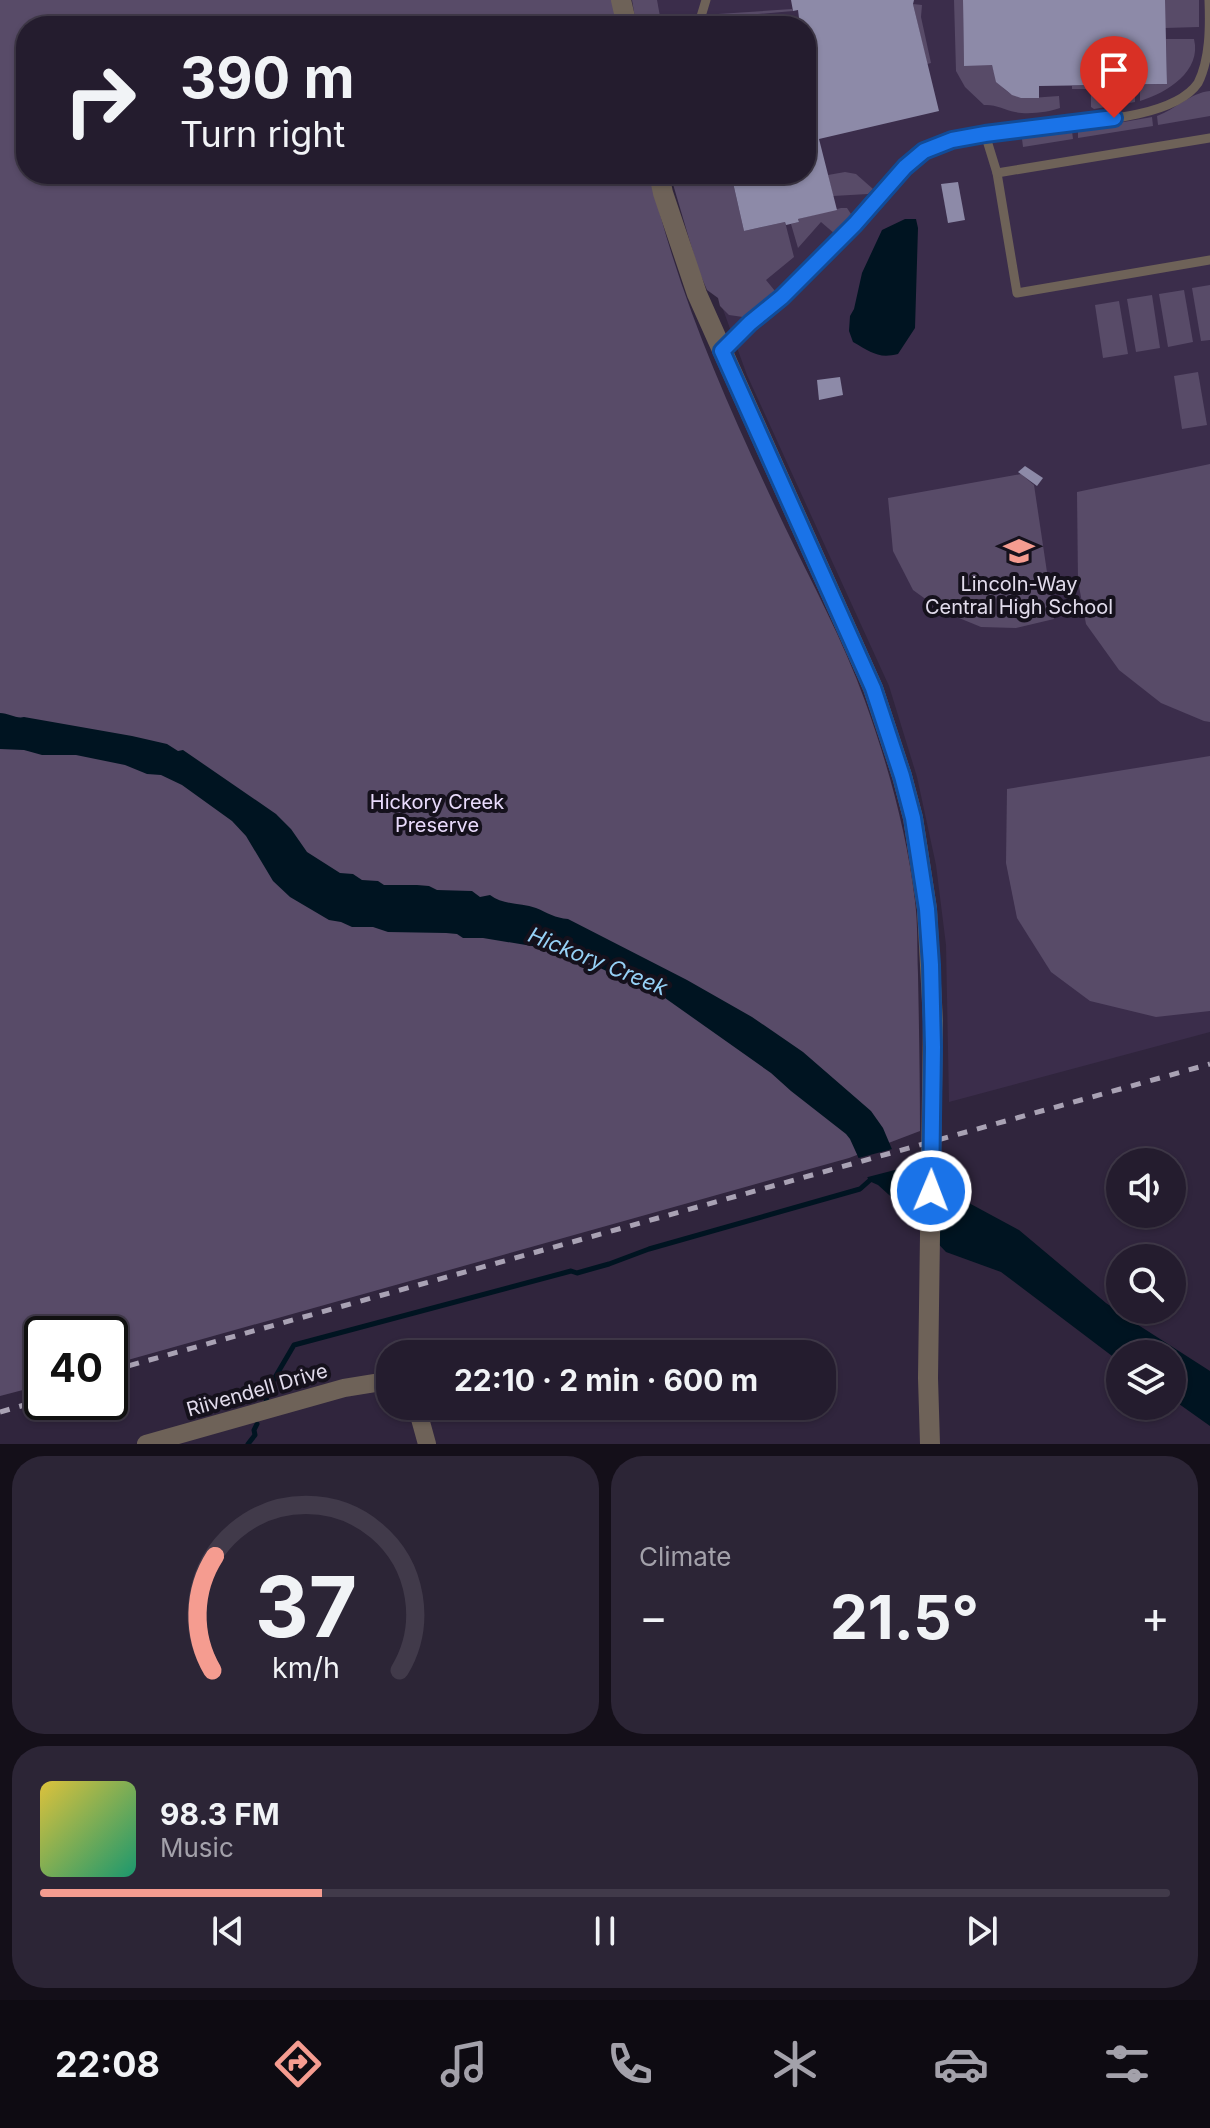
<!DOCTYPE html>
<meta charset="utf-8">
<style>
body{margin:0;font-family:Inter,sans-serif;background:#2c2536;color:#f1f3f6;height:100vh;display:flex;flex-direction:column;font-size:30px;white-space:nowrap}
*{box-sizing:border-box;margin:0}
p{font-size:26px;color:#a3a1aa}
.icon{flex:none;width:44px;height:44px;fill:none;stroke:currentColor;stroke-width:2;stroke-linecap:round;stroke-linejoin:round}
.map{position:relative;height:1444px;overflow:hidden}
.drawer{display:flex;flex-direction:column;gap:12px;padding:12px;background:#140f19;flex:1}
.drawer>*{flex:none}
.banner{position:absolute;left:16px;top:16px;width:800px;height:168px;border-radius:32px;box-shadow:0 2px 6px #0004,0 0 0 2px #413a4a;background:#241c2e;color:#f1f3f6;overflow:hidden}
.buttons{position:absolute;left:1106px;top:1148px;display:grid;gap:16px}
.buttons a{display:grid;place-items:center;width:80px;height:80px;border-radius:50%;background:#241c2e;box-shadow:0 2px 6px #0004,0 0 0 2px #413a4a;font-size:40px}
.speed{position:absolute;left:24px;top:1316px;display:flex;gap:16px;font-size:40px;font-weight:700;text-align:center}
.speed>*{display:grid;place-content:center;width:104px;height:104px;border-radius:50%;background:#241c2e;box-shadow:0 2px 6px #0004,0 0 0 2px #413a4a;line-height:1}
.speed .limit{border:4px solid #111;border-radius:12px;background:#fff;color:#111}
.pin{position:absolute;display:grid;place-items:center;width:68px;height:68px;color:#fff;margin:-82px -34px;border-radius:50% 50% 50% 0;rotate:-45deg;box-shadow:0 0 8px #0007}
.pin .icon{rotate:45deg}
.me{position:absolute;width:88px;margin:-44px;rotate:1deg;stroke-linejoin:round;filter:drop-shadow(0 0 6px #0008)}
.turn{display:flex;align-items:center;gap:28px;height:168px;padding:0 32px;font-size:36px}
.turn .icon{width:104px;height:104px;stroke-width:2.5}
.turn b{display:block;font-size:56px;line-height:68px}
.big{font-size:60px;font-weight:700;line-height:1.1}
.drawer .widget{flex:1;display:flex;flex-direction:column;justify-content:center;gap:12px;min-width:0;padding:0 28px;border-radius:32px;background:#2c2536}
.drawer .dial{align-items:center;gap:0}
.dial svg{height:208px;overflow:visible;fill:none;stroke:#413a4a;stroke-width:7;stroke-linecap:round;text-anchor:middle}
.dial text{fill:#f1f3f6;stroke:none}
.song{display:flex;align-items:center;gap:24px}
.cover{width:96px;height:96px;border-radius:12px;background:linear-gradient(135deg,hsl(50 70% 55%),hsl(160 70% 35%))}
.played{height:8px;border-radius:4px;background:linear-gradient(90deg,#f59c90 25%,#413a4a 25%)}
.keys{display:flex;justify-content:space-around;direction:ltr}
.heat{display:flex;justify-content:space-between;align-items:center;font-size:44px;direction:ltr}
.drawer .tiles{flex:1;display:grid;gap:12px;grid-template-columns:1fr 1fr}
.widget:last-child{grid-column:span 2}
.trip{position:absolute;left:376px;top:1340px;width:460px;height:80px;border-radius:32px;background:#241c2e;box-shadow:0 2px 6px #0004,0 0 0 2px #413a4a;font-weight:700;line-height:80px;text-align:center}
.tab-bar{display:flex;height:128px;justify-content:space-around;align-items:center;background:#0e0b12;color:#a3a1aa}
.tab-bar .icon{width:56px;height:56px}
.tab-bar .active{color:#f59c90}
.tab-bar b{font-size:36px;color:#f1f3f6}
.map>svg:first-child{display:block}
.built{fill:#3b2d4b}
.green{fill:#584b68}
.water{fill:#001421}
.pier{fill:#30253d}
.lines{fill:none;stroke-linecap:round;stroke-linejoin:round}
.stream{stroke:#001421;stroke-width:5}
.building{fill:#8d8aa8}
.service{stroke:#6e6258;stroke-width:9}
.minor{stroke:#6e6258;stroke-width:18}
.tertiary{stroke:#6e6258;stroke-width:20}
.rail{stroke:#a9a2b4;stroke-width:5;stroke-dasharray:10 10;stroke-linecap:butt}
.route-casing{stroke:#114b97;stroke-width:20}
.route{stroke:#1a73e8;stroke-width:14}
.labels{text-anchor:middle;stroke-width:8;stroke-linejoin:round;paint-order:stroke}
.poi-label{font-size:20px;fill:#e2dcec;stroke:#15111c}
.park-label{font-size:20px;fill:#e9dbfc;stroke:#15111c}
.street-label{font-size:20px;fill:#e2dcec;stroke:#15111c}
.water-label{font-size:22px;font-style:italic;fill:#96d1f6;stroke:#15111c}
</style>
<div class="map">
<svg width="1210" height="1444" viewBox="0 0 1210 1444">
<rect width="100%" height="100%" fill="#30253d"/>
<path class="built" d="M638,0H1210V1032L949,1102L946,945L936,865L917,777L889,686L747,375L717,293L696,229L806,174V26H643Z"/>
<g class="green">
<path d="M0,0H613L619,26H26V174H650C678,297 730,411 784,525C812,583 843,640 865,701C888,765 907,833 915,901C918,925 917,949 918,974C919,1026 920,1079 920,1131L849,1158L110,1365V1334H42V1385L0,1396Z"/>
<path d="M632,0H657L661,22L660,26H646L635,18Z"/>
<path d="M954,0H963L964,65H992C1002,104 1026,98 1059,96L1060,108C1049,112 1028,115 1015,112C1005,110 995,104 984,105L965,87L956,71Z"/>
<path d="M1165,0H1199V27L1165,28Z"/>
<path d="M913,4L922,5L921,17L931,63L927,64Z"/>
<path d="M792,9L793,11L734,16L736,26H708L718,14Z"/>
<path d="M1166,39H1194C1202,71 1167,93 1140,101V85L1167,84Z"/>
<path d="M1135,85V102L1094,109L1091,107V89H1072V86Z"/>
<path d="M1210,91V116L1158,125L1157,116C1176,109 1190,93 1210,91Z"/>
<path d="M1152,117L1153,126L1078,138V130Z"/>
<path d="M1072,131L1073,139L1023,147L1022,139Z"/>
<path d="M845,172L856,174L873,189L868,194L833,196L828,175Z"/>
<path d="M670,174H731L744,231L785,222L794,257L766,280L775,291L743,317L729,315L720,306L718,298L707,290L698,269Z"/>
<path d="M841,208H847L851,214L848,220L835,234L821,222L798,248L791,224L799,222L798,219Z"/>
<path d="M1210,285V340L1201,341L1192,288Z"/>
<path d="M1184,290L1193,342L1168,347L1159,294Z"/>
<path d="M1152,295L1160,348L1136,352L1127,299Z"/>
<path d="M1119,301L1128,354L1103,358L1095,305Z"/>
<path d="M1198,372L1207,425L1182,429L1174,376Z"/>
<path d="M1210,464V722L1204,721L1161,703L1119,670L1086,624L1078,581L1077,492Z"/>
<path d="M1021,474L1034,485L1054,619L1016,628L981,627L942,611L913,590L893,551L888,498Z"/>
<path d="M1210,756V1011L1156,1017L1090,1001L1051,972L1017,918L1006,863L1007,789Z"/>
</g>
<g class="water">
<path d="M905,219H916L918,228L915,328L898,354C878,359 871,352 853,342L849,331L850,316L854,309L862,273L882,230Z"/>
<path d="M0,713C9,713 16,719 24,717L132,736L167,744L178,751L183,750L276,814L291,829L307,852L340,873L353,874L362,880L378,881L384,885H417L429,886L437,890L472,891L480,897L490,895C503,905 521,903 536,908C548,913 555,918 568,919L687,980L752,1017L803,1052L871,1111L883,1128L894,1154L908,1161L943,1189L1019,1230L1106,1303L1132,1321L1210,1371V1426L1172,1399V1354H1120V1362L1001,1272L946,1252L908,1212L878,1185L869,1181L850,1139L846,1134L791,1091L771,1073L665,998L587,962L544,948L483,938H463L457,934L446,933L388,932L373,927H352L341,922L329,920L290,897L273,881L246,836L232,821L182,785L161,775L147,774L125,765L76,755H42L24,750L0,749Z"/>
</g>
<path class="pier" d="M896,1148L897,1151L918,1164L864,1178L855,1159Z"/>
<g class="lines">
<g class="stream">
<path d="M266,1404L267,1391L294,1345L571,1271L577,1273L609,1264L649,1249L860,1189L869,1181"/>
<path d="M248,1444L255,1435L254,1430L257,1424"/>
</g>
</g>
<g class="building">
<path d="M791,0H914L913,4L939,111L819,139L837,210L798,219L799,222L786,225L785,222L744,231L731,174H806V26H800L798,10L793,11Z"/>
<path d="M963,0H1165L1167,84L1039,86V98H1021L1012,95L996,82L992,65L964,66Z"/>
<path d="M958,182L965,220L948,223L941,184Z"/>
<path d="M840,377L843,395L819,400L817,380Z"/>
<path d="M1025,466L1043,478L1037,486L1018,472Z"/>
</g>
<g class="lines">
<g class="service">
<path d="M694,26L699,23L706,0"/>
<path d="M985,134L997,173L1017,293L1210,260"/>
<path d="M997,173L1210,138"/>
<path d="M722,351C741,332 761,316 781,298C806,276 831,250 854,225C874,204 900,165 925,150C986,116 1161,137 1198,83C1210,59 1210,27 1209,0"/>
</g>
<g class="minor">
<path d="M409,1406L419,1415L427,1444"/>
<path d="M146,1444L344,1388L381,1382L390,1390"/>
</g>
<g class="tertiary">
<path d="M621,0L627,26"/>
<path d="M659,174L663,193L697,294L873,688L902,776L913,818L927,909L933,1021L928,1378L930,1444"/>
</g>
<g class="rail">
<path d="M110,1371L1210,1064"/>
<path d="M0,1412L42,1400"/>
</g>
</g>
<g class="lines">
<g class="route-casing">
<path id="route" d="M931,1191L933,1047L931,965L927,909L913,818L902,776L873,688L722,351L750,323L782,297L855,224L905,167L924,151L952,140L985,134L1114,118"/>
</g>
<use href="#route" class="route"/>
</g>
<defs>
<g id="school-bare" transform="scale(2.4)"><path d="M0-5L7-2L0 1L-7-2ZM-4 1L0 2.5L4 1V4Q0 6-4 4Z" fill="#f59c90" stroke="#15111c" stroke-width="2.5" paint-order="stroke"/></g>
</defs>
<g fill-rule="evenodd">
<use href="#school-bare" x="1019" y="551"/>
</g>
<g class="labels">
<g class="poi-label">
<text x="1019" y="591">Lincoln-Way<tspan x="1019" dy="23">Central High School</tspan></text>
</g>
<g class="park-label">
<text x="437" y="809">Hickory Creek<tspan x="437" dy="23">Preserve</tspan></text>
</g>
<g class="street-label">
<text transform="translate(257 1390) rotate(-16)" y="7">Riivendell Drive</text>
</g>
<g class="water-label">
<text transform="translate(598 961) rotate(22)" y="8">Hickory Creek</text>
</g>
</g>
</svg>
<div class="buttons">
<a><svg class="icon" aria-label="sound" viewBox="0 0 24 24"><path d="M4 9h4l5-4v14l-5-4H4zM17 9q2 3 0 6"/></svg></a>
<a><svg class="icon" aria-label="search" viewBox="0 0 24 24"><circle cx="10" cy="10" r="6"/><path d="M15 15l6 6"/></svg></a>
<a><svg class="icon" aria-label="layers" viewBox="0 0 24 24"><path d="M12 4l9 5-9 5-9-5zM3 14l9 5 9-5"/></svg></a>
</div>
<div class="speed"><div class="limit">40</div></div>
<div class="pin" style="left:1114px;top:118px;background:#d93025"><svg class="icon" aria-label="arrive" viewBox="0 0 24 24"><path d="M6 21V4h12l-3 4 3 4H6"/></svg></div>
<svg class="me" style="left:931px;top:1191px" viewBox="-20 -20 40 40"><circle r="17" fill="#1a73e8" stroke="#fff" stroke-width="3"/><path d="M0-11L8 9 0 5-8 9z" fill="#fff"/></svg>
<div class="trip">22:10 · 2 min · 600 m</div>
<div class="banner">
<div class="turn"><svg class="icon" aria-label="right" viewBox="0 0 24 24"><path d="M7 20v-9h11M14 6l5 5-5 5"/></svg><div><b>390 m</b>Turn right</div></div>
</div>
</div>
<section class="drawer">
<div class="tiles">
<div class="widget dial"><svg viewBox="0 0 100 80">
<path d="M14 69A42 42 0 1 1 86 69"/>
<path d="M14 69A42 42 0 0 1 15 25" stroke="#f59c90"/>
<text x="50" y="56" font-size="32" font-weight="700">37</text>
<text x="50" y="72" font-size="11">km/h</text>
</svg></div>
<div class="widget"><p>Climate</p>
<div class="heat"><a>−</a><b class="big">21.5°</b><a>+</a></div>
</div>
<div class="widget">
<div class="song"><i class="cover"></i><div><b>98.3 FM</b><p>Music</p></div></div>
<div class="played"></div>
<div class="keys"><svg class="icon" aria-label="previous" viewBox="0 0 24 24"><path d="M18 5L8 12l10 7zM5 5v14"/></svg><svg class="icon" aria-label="pause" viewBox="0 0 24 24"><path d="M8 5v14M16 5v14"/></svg><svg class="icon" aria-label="next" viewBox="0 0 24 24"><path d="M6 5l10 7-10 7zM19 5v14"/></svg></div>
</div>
</div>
</section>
<nav class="tab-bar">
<b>22:08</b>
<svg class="icon active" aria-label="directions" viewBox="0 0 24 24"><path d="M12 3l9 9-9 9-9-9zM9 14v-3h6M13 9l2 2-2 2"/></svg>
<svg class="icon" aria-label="music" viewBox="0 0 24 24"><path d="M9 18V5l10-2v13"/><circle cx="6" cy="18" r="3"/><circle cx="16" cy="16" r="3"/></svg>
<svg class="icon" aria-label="phone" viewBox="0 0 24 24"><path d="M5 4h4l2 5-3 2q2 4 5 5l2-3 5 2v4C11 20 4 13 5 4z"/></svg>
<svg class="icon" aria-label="climate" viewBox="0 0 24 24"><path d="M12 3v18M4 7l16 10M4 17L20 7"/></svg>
<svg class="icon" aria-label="car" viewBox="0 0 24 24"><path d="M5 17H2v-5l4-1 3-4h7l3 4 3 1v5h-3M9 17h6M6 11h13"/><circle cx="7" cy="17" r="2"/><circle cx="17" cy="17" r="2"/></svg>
<svg class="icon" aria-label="filters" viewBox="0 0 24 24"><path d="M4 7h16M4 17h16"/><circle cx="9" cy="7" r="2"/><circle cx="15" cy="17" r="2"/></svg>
</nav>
